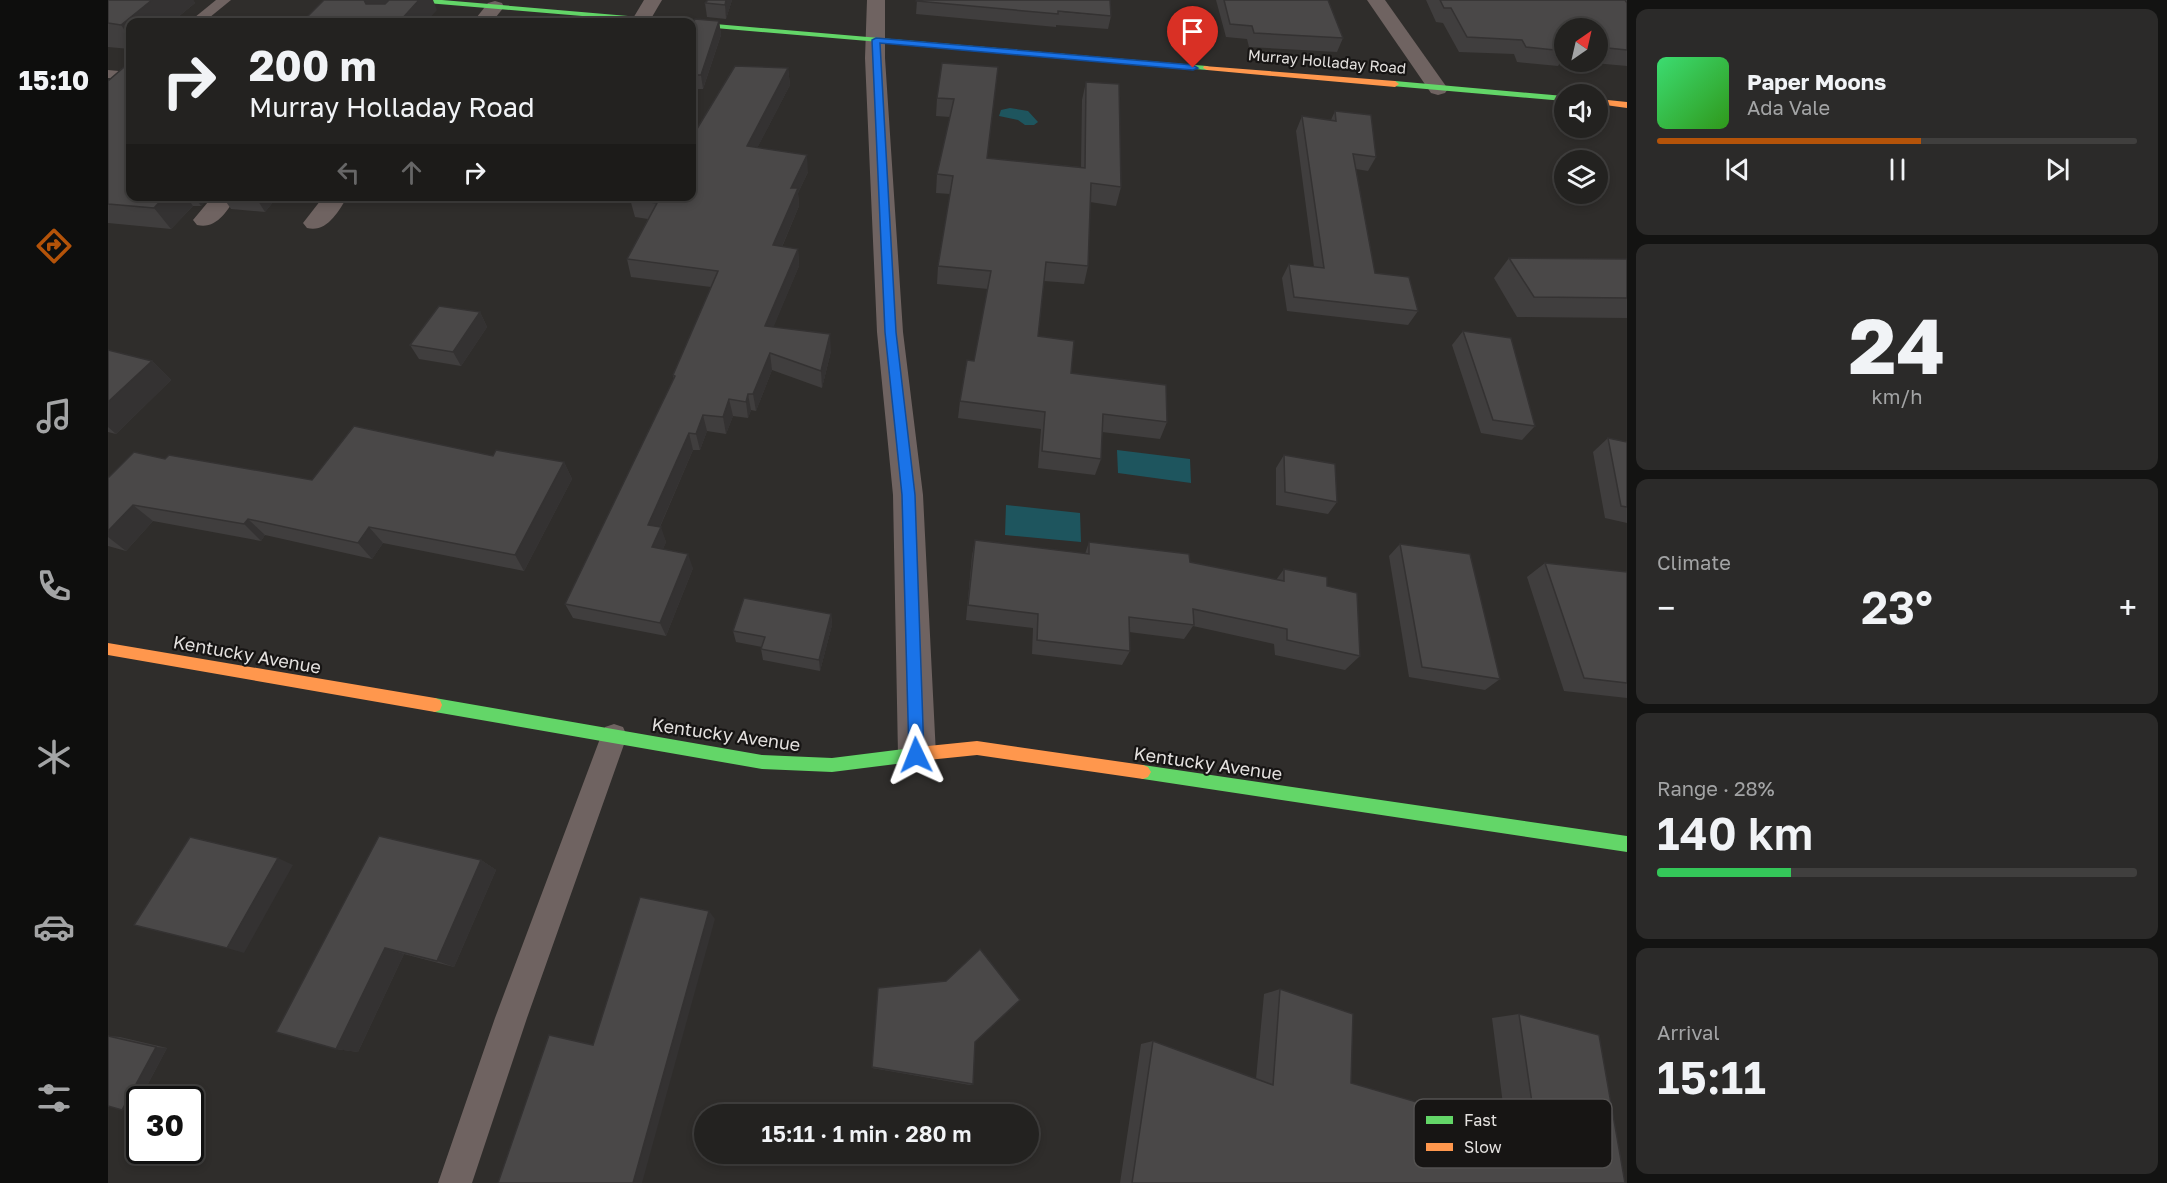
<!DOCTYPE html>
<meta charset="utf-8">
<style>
body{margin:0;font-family:"Golos Text",sans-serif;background:#2b2a29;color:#f1f3f6;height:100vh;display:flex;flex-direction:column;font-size:22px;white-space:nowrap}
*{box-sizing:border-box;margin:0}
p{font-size:20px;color:#a3a4a5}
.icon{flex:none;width:33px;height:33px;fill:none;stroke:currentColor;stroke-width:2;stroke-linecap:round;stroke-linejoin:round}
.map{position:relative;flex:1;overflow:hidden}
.drawer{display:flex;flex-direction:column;gap:9px;padding:9px;background:#131312;width:540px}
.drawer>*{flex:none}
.banner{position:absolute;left:18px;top:18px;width:570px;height:183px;border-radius:12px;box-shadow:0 3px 9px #0003,0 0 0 2px #403f3e;background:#232220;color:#f1f3f6;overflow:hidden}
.needle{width:39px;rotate:34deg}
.controls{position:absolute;left:1446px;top:18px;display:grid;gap:12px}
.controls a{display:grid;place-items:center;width:54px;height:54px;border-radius:50%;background:#232220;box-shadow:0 3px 9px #0003,0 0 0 2px #403f3e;font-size:30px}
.speed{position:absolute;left:18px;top:1086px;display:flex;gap:12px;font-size:30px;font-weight:700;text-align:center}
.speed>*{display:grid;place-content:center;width:78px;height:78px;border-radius:50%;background:#232220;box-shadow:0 3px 9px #0003,0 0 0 2px #403f3e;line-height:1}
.speed .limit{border:3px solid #111;border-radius:9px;background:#fff;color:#111}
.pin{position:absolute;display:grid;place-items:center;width:51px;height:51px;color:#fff;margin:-62px -26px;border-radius:50% 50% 50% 0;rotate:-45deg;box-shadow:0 0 6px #0007}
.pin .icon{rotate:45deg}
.me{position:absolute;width:66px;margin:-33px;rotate:358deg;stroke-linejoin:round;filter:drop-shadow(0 0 4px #0008)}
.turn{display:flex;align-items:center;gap:21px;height:126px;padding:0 24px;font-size:27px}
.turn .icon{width:78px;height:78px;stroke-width:2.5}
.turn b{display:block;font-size:42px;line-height:51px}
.lanes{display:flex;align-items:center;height:57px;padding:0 24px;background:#0003;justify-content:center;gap:30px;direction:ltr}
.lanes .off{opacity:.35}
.big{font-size:45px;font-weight:600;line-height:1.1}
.drawer .widget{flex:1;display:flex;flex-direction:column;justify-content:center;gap:9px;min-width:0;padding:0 21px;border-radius:12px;background:#2b2a29}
.drawer .dial{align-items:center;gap:0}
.dial b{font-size:78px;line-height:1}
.song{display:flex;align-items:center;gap:18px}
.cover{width:72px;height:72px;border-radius:9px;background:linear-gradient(135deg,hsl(140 70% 55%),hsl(110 70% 35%))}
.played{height:6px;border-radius:3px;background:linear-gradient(90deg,#b45309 55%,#403f3e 55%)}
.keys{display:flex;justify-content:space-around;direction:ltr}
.heat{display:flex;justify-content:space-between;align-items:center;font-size:33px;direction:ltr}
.charge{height:9px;border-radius:4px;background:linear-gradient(90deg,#34c759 28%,#403f3e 0)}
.trip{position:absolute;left:586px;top:1104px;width:345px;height:60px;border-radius:30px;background:#232220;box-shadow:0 3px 9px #0003,0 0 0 2px #403f3e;font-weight:600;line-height:60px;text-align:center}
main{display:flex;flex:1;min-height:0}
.menu{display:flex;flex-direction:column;width:108px;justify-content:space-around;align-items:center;background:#0e0e0d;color:#a3a4a5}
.menu .icon{width:42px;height:42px}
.menu .on{color:#b45309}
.menu b{font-size:27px;color:#f1f3f6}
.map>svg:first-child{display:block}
.water{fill:#1e555e}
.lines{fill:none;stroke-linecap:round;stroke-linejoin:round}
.lane{fill:#6f6361;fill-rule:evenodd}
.street{fill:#6f6361;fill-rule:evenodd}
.fast{fill:#63d668;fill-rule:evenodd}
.slow{fill:#ff974d;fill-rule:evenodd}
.wall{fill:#403e3e}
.shaded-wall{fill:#343232}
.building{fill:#4a4848;stroke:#343232;stroke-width:1.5}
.route{fill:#1a73e8;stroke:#114b97;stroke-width:1.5}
.labels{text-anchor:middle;stroke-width:4.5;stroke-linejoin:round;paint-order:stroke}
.far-street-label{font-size:15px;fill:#e4e1df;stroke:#171514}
.street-label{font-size:18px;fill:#e4e1df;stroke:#171514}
.key{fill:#171514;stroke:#545251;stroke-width:1.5}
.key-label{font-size:16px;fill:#e4e1df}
</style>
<main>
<nav class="menu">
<b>15:10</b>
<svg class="icon on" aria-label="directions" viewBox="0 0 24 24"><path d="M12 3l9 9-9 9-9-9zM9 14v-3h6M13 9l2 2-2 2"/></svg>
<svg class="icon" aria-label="music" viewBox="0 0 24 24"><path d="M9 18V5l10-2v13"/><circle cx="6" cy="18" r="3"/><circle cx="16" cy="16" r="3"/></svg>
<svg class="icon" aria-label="phone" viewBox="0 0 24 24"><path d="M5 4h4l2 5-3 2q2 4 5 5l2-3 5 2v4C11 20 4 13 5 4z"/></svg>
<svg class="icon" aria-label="climate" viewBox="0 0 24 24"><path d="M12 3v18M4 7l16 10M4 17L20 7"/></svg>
<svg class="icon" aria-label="car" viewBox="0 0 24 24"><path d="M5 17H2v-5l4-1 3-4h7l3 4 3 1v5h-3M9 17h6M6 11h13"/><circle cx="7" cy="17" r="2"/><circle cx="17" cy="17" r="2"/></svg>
<svg class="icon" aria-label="filters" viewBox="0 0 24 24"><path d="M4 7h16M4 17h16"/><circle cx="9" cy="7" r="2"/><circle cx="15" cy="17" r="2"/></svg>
</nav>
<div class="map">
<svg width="1519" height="1183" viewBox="0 0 1519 1183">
<rect width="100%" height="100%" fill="#2f2d2b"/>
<g class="water">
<path d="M902,108L920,111L930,122L926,125H917L910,120L891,116L893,110Z"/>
<path d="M1009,450L1082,459L1083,483L1010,473Z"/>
<path d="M898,505L972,513L973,542L897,535Z"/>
</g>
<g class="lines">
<g class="lane">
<path d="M108,0H123L96,22H81Z"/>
<path d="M0,70L22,72V80L0,78Z"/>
<path d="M506,724L515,727L519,736L419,1018L364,1183H330L387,1018L493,736L497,727Z"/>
</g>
<g class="street">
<path d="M536,0H554L541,22H525L524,20Z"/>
<path d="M759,0H777V58L795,332L815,495L828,755L822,767L809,773L796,767L790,755L785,495L769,332L757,58Z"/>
<path d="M1259,0H1277L1340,89L1337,93L1330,95L1323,93Z"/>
<path d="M387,1L394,3L396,7L384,22H365L380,3Z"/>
<path d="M105,196H129C119,211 108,230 89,225L85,220Z"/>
<path d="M216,196H240C230,212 219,233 199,228L195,223Z"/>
</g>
<g class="fast">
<path d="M303,0H334L567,20L571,22H545L307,2Z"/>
<path d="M581,22H584L1099,66L1103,68L1099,70L584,26V22Z"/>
<path d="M1287,81L1456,96V101L1284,86V82Z"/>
<path d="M327,698L654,755L724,758L820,746L825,748L828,753L825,758L820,760L724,772L654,769L327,712L322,710L320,705L322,700Z"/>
<path d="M1035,765L1519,836V852L1035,779L1030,777L1027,772L1030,767Z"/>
</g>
<g class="slow">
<path d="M1096,66L1287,81L1291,84L1287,87L1099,70L1095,68Z"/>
<path d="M1490,99L1519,102V108L1490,104Z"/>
<path d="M0,643L327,698L332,700L334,705L332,710L327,712L0,655Z"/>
<path d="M869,741L1035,765L1040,767L1043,772L1040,777L1035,779L869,755L820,760L815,758L812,753L815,748L820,746Z"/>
</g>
</g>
<g class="wall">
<path d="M0,0H85L87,3L64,22H22V49L0,47Z"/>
<path d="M600,0H624L618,19L599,17L597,3Z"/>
<path d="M809,0L1003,16L1000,29L948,25V27L808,14Z"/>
<path d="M1108,0H1220L1235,38L1229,52L1141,47L1139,39L1118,37Z"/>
<path d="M1318,0H1519V66L1475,62H1490V28H1456V60H1454L1450,66L1409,62L1406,54L1351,52L1335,23L1328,22Z"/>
<path d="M611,21L613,35L595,89H584V24Z"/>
<path d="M834,63L879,158L973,167L974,100L978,82L1013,187L1008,206L982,202L980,266L976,284L936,281L930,336L963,373L1059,422L1052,439L994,432L993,459L987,475L930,468L933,429L850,418L852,401L866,361L880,289L829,284L830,266L842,194L828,193L829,174L842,117L828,116L829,98Z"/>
<path d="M680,68L682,85L649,148L700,172L690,193L691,206L674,247L690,249L691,266L665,327L723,351L714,388L664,370L648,411L643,410L640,418L625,416L618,434L599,431L592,450H585L552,527L558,542L555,549L585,568L558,636L465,618L457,604L566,379L565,375L603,287L523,277L519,259L540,219L527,217L522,199L584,196Z"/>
<path d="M0,81L22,196H102L93,206H85L63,229L0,223Z"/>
<path d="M1227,111L1268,157L1260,171L1248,169L1267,273L1310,311L1300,325L1179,311L1174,278L1181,264L1206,267L1188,131L1194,116L1223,120Z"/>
<path d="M114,196H170L157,212L123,209Z"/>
<path d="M1401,258L1519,259V318L1409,317L1386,278Z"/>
<path d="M372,312L379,327L353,366L311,359L302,345Z"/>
<path d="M1355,331L1427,426L1414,440L1373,433L1344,345Z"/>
<path d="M0,350L44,361L63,380L8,434L0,432Z"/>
<path d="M1500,438L1519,442V523L1497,518L1485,452Z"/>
<path d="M1176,455L1229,502L1220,514L1168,505V468Z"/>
<path d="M385,456L456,462L464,479L416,571L275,543L264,559L157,535L153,541L45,521L18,551L0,546V478L57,459L204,480Z"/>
<path d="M867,540L977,554L981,542L1168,580L1176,569L1219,586L1252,656L1237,670L1167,655L1166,644L1085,626L1076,639L1021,632L1022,651L1014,665L924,654L925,628L858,620L864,556Z"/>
<path d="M1292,544L1392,679L1377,690L1301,677L1281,556Z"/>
<path d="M1437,563L1519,572V698L1456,691L1419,577Z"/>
<path d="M723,614L724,625L712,671L655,660L653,649L654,647L628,642L625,631Z"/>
<path d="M271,836L373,860L388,870L346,967L296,954L250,1052L228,1049Z"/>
<path d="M770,988L867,1042L865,1084L862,1085L764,1068Z"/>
<path d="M1172,989L1243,1083L1398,1128L1384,1018L1411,1014L1517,1183H1012L1033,1044L1045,1041L1148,1079L1156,994Z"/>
<path d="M0,1036L12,1037L59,1048L26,1110Z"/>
</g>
<g class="shaded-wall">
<path d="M44,0H85L87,3L64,22H22V38L13,25Z"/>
<path d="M256,0H285L265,20Z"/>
<path d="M311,0H325L329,10L318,22H291Z"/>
<path d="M618,0H624L618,19L617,5Z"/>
<path d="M611,21L613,35L595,89L593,75Z"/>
<path d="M680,68L682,85L641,164L639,146Z"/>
<path d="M699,155L700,172L690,193L691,206L667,263L665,245L683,188Z"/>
<path d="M57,196H78L85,206L63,229L46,208Z"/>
<path d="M86,196H102L93,206Z"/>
<path d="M147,196H170L157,212Z"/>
<path d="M690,249L691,266L659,343L657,326Z"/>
<path d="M372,312L379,327L353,366L345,352Z"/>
<path d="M722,334L723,351L714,388L713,371Z"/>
<path d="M662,353L664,370L648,411L645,394Z"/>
<path d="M44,361L63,380L8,434L0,427V402Z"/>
<path d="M640,394L643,410L640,418L638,402Z"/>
<path d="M621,399L625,416L618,434L615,417Z"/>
<path d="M595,415L599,431L592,450L588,434Z"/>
<path d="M581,433L585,450L546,540L540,525Z"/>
<path d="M456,462L464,479L416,571L407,555Z"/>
<path d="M25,505L45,521L18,551L0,537V531Z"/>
<path d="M140,519L157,535L153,541L136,524Z"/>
<path d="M261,527L275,543L264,559L250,543Z"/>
<path d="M553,527L558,542L550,561L544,547Z"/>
<path d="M580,554L585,568L558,636L552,623Z"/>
<path d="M723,614L724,625L712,671L711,660Z"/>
<path d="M170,858L185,865L136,953L119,948Z"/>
<path d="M373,860L388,870L346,967L329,961Z"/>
<path d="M601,911L607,919L534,1183H525Z"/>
<path d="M277,948L296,954L250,1052L228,1049Z"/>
<path d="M48,1047L59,1048L26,1110H14Z"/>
</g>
<g class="building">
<path d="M0,0H44L13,25L0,23Z"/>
<path d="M216,0H256L258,4H277L281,0H311L291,22H194Z"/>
<path d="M600,0H618L617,5L597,3Z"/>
<path d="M809,0H1002L1003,16L950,11V14L808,1Z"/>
<path d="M1116,0H1220L1235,38L1146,33L1144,26L1122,24Z"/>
<path d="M1332,0H1517L1519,3V50L1490,47V28H1456V51L1418,47L1414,40L1359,37L1343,8H1336Z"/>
<path d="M587,19L611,21L593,75H584V24Z"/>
<path d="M22,62V196H57L46,208L0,204V81Z"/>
<path d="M834,63L890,67L879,158L977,168L978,82L1011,84L1013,187L983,183L980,266L938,262L930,336L966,341L963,373L1058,385L1059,422L995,414L993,459L934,451L937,412L852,401L859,360L866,361L883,271L830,266L845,176L829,174L846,99L829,98Z"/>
<path d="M627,66L680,68L639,146L699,155L683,188H690L665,245L690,249L657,326L722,334L713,371L662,353L645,394H640L638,402L621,399L615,417L595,415L588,434L581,433L540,525L553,527L544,547L580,554L552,623L457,604L567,376L565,375L610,271L519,259L549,203L522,199L524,196H584V137Z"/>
<path d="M1227,111L1263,115L1268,157L1245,154L1267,273L1301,277L1310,311L1186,297L1181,264L1216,268L1194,116L1228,121Z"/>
<path d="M1401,258L1519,259V298L1426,297Z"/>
<path d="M331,306L372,312L345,352L302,345Z"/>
<path d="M1355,331L1403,338L1427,426L1385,420Z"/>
<path d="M0,350L44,361L0,402Z"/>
<path d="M246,426L385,456L388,450L456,462L407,555L261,527L250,543L140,519L136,524L25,505L0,531V478L26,452L57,459L61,455L204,480Z"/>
<path d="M1500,438L1519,442V507L1513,506Z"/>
<path d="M1176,455L1227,464L1229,502L1177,492Z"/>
<path d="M867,540L981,554V542L1081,554L1082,562L1176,581V569L1219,577V586L1249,593L1252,656L1179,640V629L1085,609L1086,625L1021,617L1022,651L929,640L930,614L860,605Z"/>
<path d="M1292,544L1362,554L1392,679L1314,667Z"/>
<path d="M1437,563L1519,572V683L1476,678Z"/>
<path d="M636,598L723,614L711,660L653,649L657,637L625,631Z"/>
<path d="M271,836L373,860L329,961L277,948L228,1049L168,1032Z"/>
<path d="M82,837L170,858L119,948L26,925Z"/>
<path d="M532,897L601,911L525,1183H390L441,1035L485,1045Z"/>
<path d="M872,949L912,1000L867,1042L865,1084L764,1067L770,988L838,981Z"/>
<path d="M1172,989L1245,1014L1243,1083L1429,1137L1411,1014L1491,1035L1517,1183H1024L1045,1041L1165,1085Z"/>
<path d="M0,1036L48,1047L14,1110L0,1106Z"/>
</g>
<path class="route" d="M768,38L1085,65L1090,68L1085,70L772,43L788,332L807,495L816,755L814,760L808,763L803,760L801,755L794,495L777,332L764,40Z"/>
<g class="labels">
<g class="far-street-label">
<text transform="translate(1219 62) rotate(5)" y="5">Murray Holladay Road</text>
</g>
<g class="street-label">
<text transform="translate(139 655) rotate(10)" y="6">Kentucky Avenue</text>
<text transform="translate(618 735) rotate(8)" y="6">Kentucky Avenue</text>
<text transform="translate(1100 764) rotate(8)" y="6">Kentucky Avenue</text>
</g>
</g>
<rect x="1306" y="1099" width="198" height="69" rx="9" class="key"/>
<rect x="1318" y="1116" width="27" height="8" fill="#63d668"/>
<rect x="1318" y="1143" width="27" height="8" fill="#ff974d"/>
<g class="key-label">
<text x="1356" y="1126">Fast</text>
<text x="1356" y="1153">Slow</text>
</g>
</svg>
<div class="controls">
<a><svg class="needle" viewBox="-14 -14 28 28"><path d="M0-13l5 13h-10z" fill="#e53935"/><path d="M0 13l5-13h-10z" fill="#a3a4a5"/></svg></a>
<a><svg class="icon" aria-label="sound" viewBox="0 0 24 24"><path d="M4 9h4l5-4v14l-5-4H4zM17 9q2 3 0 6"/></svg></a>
<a><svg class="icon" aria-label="layers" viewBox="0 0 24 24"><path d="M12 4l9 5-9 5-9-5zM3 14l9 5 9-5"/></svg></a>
</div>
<div class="speed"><div class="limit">30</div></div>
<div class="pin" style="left:1085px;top:68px;background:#d93025"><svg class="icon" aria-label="arrive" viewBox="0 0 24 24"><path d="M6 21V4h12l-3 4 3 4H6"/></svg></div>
<svg class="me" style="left:808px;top:755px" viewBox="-20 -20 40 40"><path d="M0-17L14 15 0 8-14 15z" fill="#1a73e8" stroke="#fff" stroke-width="4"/></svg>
<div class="trip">15:11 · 1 min · 280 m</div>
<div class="banner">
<div class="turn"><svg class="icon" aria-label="right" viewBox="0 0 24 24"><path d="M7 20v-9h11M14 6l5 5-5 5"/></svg><div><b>200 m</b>Murray Holladay Road</div></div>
<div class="lanes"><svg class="icon off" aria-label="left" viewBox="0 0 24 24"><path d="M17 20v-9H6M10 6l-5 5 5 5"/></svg><svg class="icon off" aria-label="ahead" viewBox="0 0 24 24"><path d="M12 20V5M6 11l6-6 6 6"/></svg><svg class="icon" aria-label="right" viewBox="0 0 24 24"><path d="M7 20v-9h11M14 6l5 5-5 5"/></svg></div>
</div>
</div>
<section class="drawer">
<div class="widget">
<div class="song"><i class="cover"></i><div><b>Paper Moons</b><p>Ada Vale</p></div></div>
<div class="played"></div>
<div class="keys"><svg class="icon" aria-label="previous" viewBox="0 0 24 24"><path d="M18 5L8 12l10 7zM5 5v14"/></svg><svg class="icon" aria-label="pause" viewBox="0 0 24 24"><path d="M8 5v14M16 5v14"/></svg><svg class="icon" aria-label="next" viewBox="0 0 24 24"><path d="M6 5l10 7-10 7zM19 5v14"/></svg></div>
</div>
<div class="widget dial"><b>24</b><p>km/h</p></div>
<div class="widget"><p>Climate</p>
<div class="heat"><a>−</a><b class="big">23°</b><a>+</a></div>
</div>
<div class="widget"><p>Range · 28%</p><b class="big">140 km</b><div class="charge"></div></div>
<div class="widget"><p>Arrival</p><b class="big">15:11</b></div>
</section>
</main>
